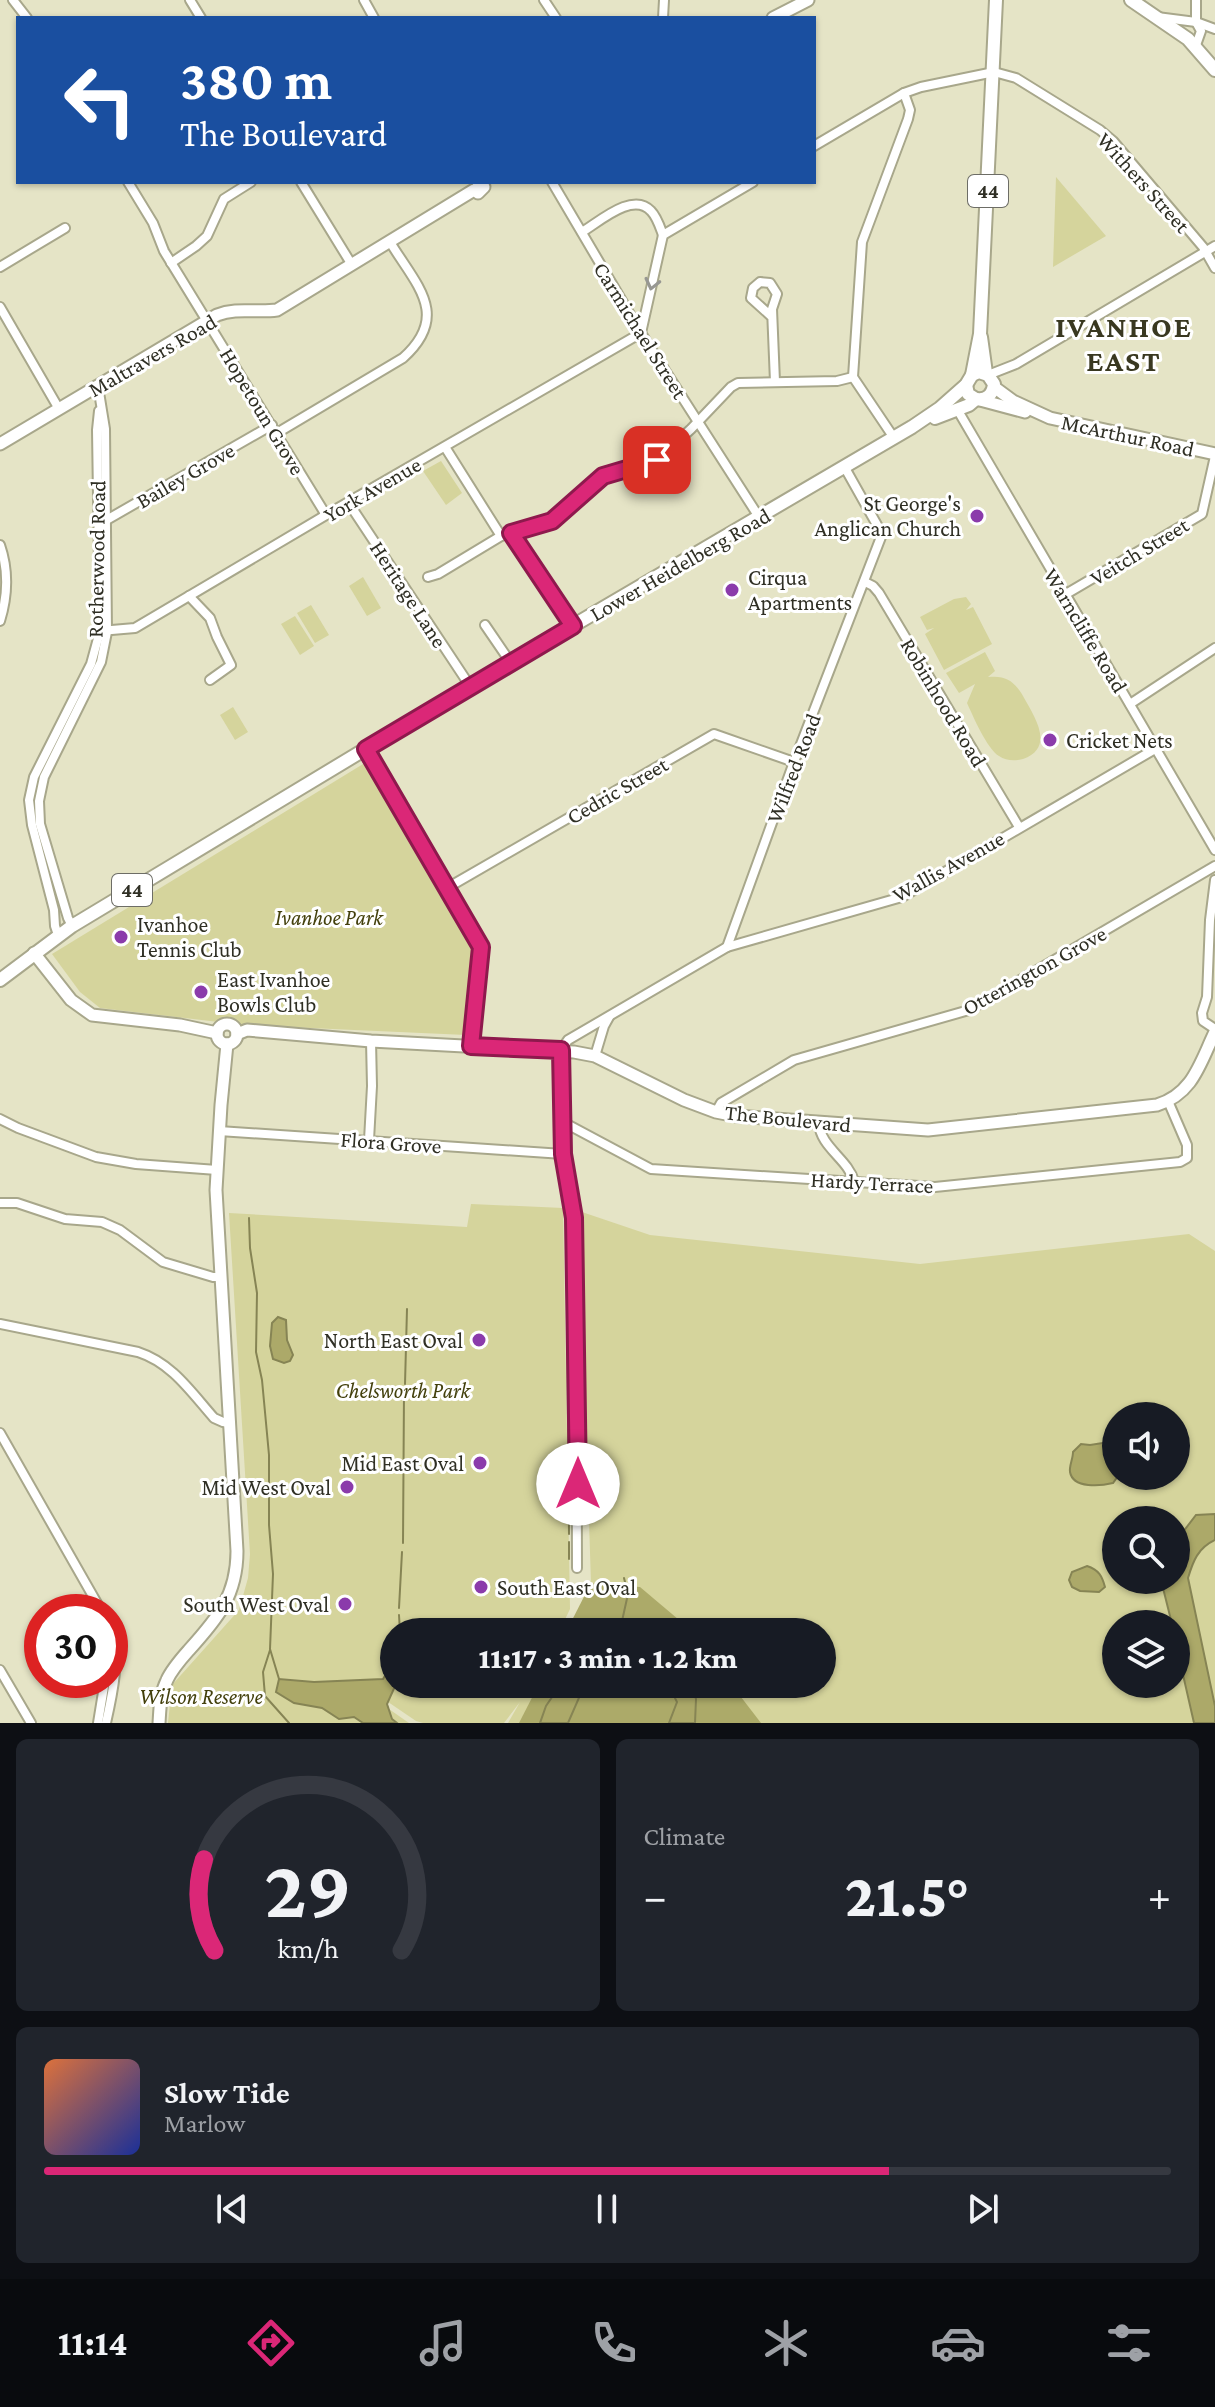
<!DOCTYPE html>
<meta charset="utf-8">
<style>
body{margin:0;font-family:"Crimson Pro",serif;background:#20242c;color:#f1f3f6;height:100vh;display:flex;flex-direction:column;font-size:30px;white-space:nowrap}
*{box-sizing:border-box;margin:0}
p{font-size:26px;color:#9ea1a6}
.icon{flex:none;width:44px;height:44px;fill:none;stroke:currentColor;stroke-width:2;stroke-linecap:round;stroke-linejoin:round}
.map{position:relative;height:1723px;overflow:hidden}
.sheet{display:flex;flex-direction:column;gap:16px;padding:16px;background:#0d0f14;flex:1}
.sheet>*{flex:none}
.banner{position:absolute;left:16px;top:16px;width:800px;height:168px;border-radius:0px;box-shadow:0 2px 6px #0004;background:#1a4fa0;color:#fff;overflow:hidden}
.buttons{position:absolute;left:1102px;top:1402px;display:grid;gap:16px}
.buttons a{display:grid;place-items:center;width:88px;height:88px;border-radius:50%;background:#171b24;box-shadow:0 2px 6px #0004;font-size:40px}
.speed{position:absolute;left:24px;top:1594px;display:flex;gap:16px;font-size:40px;font-weight:700;text-align:center}
.speed>*{display:grid;place-content:center;width:104px;height:104px;border-radius:50%;background:#171b24;box-shadow:0 2px 6px #0004;line-height:1}
.speed .limit{border:12px solid #d22;background:#fff;color:#111}
.pin{position:absolute;display:grid;place-items:center;width:68px;height:68px;color:#fff;margin:-34px;border-radius:16px;box-shadow:0 4px 12px #0006}
.me{position:absolute;width:88px;margin:-44px;rotate:0deg;stroke-linejoin:round;filter:drop-shadow(0 0 6px #0008)}
.turn{display:flex;align-items:center;gap:28px;height:168px;padding:0 32px;font-size:36px}
.turn .icon{width:104px;height:104px;stroke-width:2.5}
.turn b{display:block;font-size:56px;line-height:68px}
.big{font-size:60px;font-weight:800;line-height:1.1}
.sheet .widget{flex:1;display:flex;flex-direction:column;justify-content:center;gap:12px;min-width:0;padding:0 28px;border-radius:12px;background:#20242c}
.sheet .dial{align-items:center;gap:0}
.dial svg{height:208px;overflow:visible;fill:none;stroke:#363941;stroke-width:7;stroke-linecap:round;text-anchor:middle}
.dial text{fill:#f1f3f6;stroke:none}
.song{display:flex;align-items:center;gap:24px}
.cover{width:96px;height:96px;border-radius:12px;background:linear-gradient(135deg,hsl(20 70% 55%),hsl(230 70% 35%))}
.played{height:8px;border-radius:4px;background:linear-gradient(90deg,#db2777 75%,#363941 75%)}
.keys{display:flex;justify-content:space-around;direction:ltr}
.heat{display:flex;justify-content:space-between;align-items:center;font-size:44px;direction:ltr}
.sheet .tiles{flex:1;display:grid;gap:16px;grid-template-columns:1fr 1fr}
.widget:last-child{grid-column:span 2}
.trip{position:absolute;left:380px;top:1618px;width:456px;height:80px;border-radius:40px;background:#171b24;box-shadow:0 2px 6px #0004;font-weight:800;line-height:80px;text-align:center}
.dock{display:flex;height:128px;justify-content:space-around;align-items:center;background:#090b0e;color:#9ea1a6}
.dock .icon{width:56px;height:56px}
.dock .on{color:#db2777}
.dock b{font-size:36px;color:#f1f3f6}
.map>svg:first-child{display:block}
.green{fill:#d5d49c;fill-rule:evenodd}
.forest{fill:#acaa69}
.water{fill:#aca969;stroke:#868454;stroke-width:2}
.lines{fill:none;stroke-linecap:round;stroke-linejoin:round}
.stream{stroke:#868454;stroke-width:2}
.street-casing{stroke:#a8a78b;stroke-width:12}
.secondary-casing{stroke:#a8a78b;stroke-width:15}
.primary-casing{stroke:#a8a78b;stroke-width:16}
.street{stroke:#fff;stroke-width:8}
.secondary{stroke:#fff;stroke-width:11}
.primary{stroke:#fff;stroke-width:12}
.oneway{stroke:#979792}
.route-casing{stroke:#8e194d;stroke-width:20}
.route{stroke:#db2777;stroke-width:14}
.poi-dot{fill:#8b3bab;stroke:#fff;stroke-width:3}
.labels{text-anchor:middle;stroke-width:6;stroke-linejoin:round;paint-order:stroke}
.shield{fill:#fff;stroke:#6d6d66;stroke-width:2}
.shield-label{font-size:20px;font-weight:bold;fill:#2f2f24}
.street-label{font-size:22px;fill:#2f2f24;stroke:#fff}
.poi-label{font-size:22px;fill:#2f2f24;stroke:#fff;text-anchor:end}
.park-label{font-size:22px;font-style:italic;fill:#43400c;stroke:#fff}
.district-label{font-size:30px;font-weight:bold;letter-spacing:2px;fill:#393820;stroke:#fff}
</style>
<div class="map">
<svg width="1215" height="1723" viewBox="0 0 1215 1723">
<rect width="100%" height="100%" fill="#e5e4c6"/>
<g class="green">
<path d="M1056,177L1106,236L1053,267Z"/>
<path d="M441,461L462,493L446,505L423,471Z"/>
<path d="M363,577L381,608L367,616L349,586Z"/>
<path d="M966,597L971,604L966,610L973,607L992,644L944,670L925,634L934,628L927,630L920,617L954,599Z"/>
<path d="M311,605L329,635L315,643L297,613Z"/>
<path d="M295,616L314,646L300,655L281,624Z"/>
<path d="M985,652L995,671L988,677C1006,675 1014,681 1023,696C1034,716 1056,747 1023,759C1015,761 1006,761 999,756C987,749 973,716 967,703L975,684L959,693L946,673Z"/>
<path d="M233,707L248,732L235,740L220,715Z"/>
<path d="M368,761L475,946L466,1035L244,1025L100,1008L80,992L52,954Z"/>
<path d="M471,1204L563,1208L570,1609L559,1632H394V1684H822V1632H567L591,1583L579,1211L650,1235L920,1264L1189,1234L1215,1251V1514L1196,1515L1176,1541V1520H1116V1580H1161L1172,1624H1116V1684H1176V1644L1194,1723H508L520,1702L504,1723H423L416,1721L369,1689L366,1693L409,1723H168L172,1685L239,1610L248,1578L250,1554L229,1213L467,1227ZM1116,1416H1176V1476H1116Z"/>
<path d="M1215,1540V1706L1188,1578C1193,1561 1198,1548 1215,1540Z"/>
</g>
<g class="forest">
<path d="M591,1583L640,1587L685,1625L690,1632H566Z"/>
<path d="M539,1684H731L761,1723H519Z"/>
</g>
<g class="water">
<path d="M278,1317L286,1320L287,1340L293,1355L290,1361L284,1363L273,1359L270,1346L272,1323Z"/>
<path d="M1109,1442L1116,1447L1118,1476L1113,1483C1101,1486 1073,1489 1070,1472C1069,1466 1073,1459 1073,1452L1081,1444L1090,1445Z"/>
<path d="M1215,1514V1540C1198,1548 1193,1561 1188,1578L1215,1706V1723H1194L1176,1644V1624H1172L1161,1580H1176V1541L1196,1515Z"/>
<path d="M1087,1566C1099,1570 1102,1576 1105,1587L1099,1592L1080,1591L1072,1587L1069,1580L1072,1572Z"/>
<path d="M394,1661L396,1684L387,1704L392,1719L397,1723H363L354,1717L339,1719L322,1708L294,1703L276,1692L279,1679L314,1682L383,1679Z"/>
<path d="M561,1684H585L568,1723H540L546,1706Z"/>
<path d="M668,1684H690L696,1699L695,1723H669L677,1702Z"/>
</g>
<g class="lines">
<g class="stream">
<path d="M249,1218L250,1248L257,1293L256,1352L262,1380L269,1455V1525L273,1574L270,1649L279,1679"/>
<path d="M567,1308L569,1534"/>
<path d="M405,1384L407,1309"/>
<path d="M569,1542V1559"/>
<path d="M403,1543L404,1392"/>
<path d="M399,1608L402,1552"/>
<path d="M399,1615L400,1632"/>
<path d="M620,1630L628,1594L624,1578"/>
<path d="M270,1650L263,1672L265,1696L289,1723"/>
</g>
<g class="street-casing">
<g id="street">
<path d="M13,0L27,18"/>
<path d="M190,0L201,18"/>
<path d="M364,0L374,18"/>
<path d="M544,0L556,18"/>
<path d="M1157,17L1196,22L1215,29"/>
<path d="M663,18L664,0"/>
<path d="M1195,48L1201,31L1196,22V0"/>
<path d="M814,146L904,93L921,87L994,72L1016,78L1100,130L1113,141L1203,247L1215,268"/>
<path d="M128,182L153,223L164,251L326,515"/>
<path d="M301,182L352,265"/>
<path d="M552,182L641,333L759,517"/>
<path d="M582,232C599,222 633,191 651,211C657,217 660,227 663,235"/>
<path d="M171,263L196,246L207,236L224,199L251,182"/>
<path d="M0,267L65,228"/>
<path d="M0,307L59,409"/>
<path d="M772,317L751,298L753,288L760,282L770,283L777,294L772,309L775,382"/>
<path d="M988,375L1016,364L1215,246"/>
<path d="M957,409L1215,850"/>
<path d="M277,433L403,358C451,315 416,285 390,242"/>
<path d="M894,438L853,377L862,242L908,119L910,110L904,93"/>
<path d="M445,447L501,536"/>
<path d="M348,502L470,686"/>
<path d="M103,522L272,425"/>
<path d="M511,533L573,626"/>
<path d="M0,545C9,571 8,595 0,621"/>
<path d="M428,577L438,574L501,536L552,521L603,476L657,460L691,429L731,387L738,383L837,381L853,377"/>
<path d="M865,582L873,586L879,593L1019,827"/>
<path d="M1066,594L1202,514L1215,456"/>
<path d="M189,596L210,618L217,637L231,665L210,680"/>
<path d="M485,625L511,663"/>
<path d="M100,631L135,628L326,515L641,333L663,235L753,182"/>
<path d="M1130,704L1215,648"/>
<path d="M366,749L481,947L471,1046"/>
<path d="M1215,880L1210,920L1207,997L1202,1013L1203,1021L1215,1029"/>
<path d="M447,888L714,734L794,762"/>
<path d="M72,926L68,918L40,824L39,801L44,777L101,662L107,632L105,429L98,386"/>
<path d="M58,935L55,926L54,910L32,825L29,800L34,777L91,664L100,631L97,430L99,411"/>
<path d="M727,947L902,897L1155,749"/>
<path d="M595,1056L604,1026L609,1017"/>
<path d="M716,1112L721,1103L794,1060L969,1010L1215,866"/>
<path d="M0,1119L18,1128L96,1157L136,1164L217,1170"/>
<path d="M563,1122L651,1169L935,1187L1180,1162L1187,1158V1145L1168,1101"/>
<path d="M819,1123C820,1147 848,1159 854,1181"/>
<path d="M219,1131L563,1154"/>
<path d="M369,1140L372,1086L371,1041"/>
<path d="M0,1203H17L65,1219L102,1222L120,1230L163,1262L213,1277H221"/>
<path d="M0,1324L138,1352C172,1363 191,1392 214,1418L223,1422L229,1423"/>
<path d="M0,1433L102,1612"/>
<path d="M577,1568L576,1269L574,1218L563,1154L561,1050L568,1040L727,947L794,762L881,537V532L845,468"/>
<path d="M0,1670L31,1723"/>
<path d="M98,1723L105,1680"/>
<path d="M106,1723C111,1701 123,1648 110,1630"/>
</g>
</g>
<g class="secondary-casing">
<g id="secondary">
<path d="M773,18L808,0"/>
<path d="M478,182L484,187L478,193"/>
<path d="M994,387L1013,401L1050,418L1215,454"/>
<path d="M980,400L1025,412"/>
<path d="M0,444L217,315C237,307 256,313 277,310L474,190"/>
<path d="M34,953L71,1000L92,1015L180,1025L217,1033"/>
<circle cx="227" cy="1034" r="10"/>
<path d="M237,1034L247,1030L371,1041L574,1052L595,1056L684,1100L716,1112L736,1116L928,1130L1157,1105C1193,1094 1200,1063 1215,1032"/>
<path d="M159,1723C160,1708 160,1694 167,1680C172,1669 181,1659 189,1650C217,1619 237,1596 237,1551L216,1190L221,1105L227,1044"/>
</g>
</g>
<g class="primary-casing">
<g id="primary">
<path d="M1131,0L1188,39L1215,70"/>
<path d="M981,337L986,373"/>
<path d="M966,385L968,394L976,399C987,401 993,394 994,384L988,375L979,372L972,375"/>
<path d="M935,418L969,405L976,399"/>
<path d="M0,980L72,926L470,686L912,427L940,408L966,385L972,375L980,334L996,0"/>
</g>
</g>
<use href="#street" class="street"/>
<use href="#secondary" class="secondary"/>
<use href="#primary" class="primary"/>
</g>
<defs><path id="oneway-chevron" d="M-2-3.5L2.5 0L-2 3.5" fill="none" stroke-width="1.6" stroke-linecap="round" stroke-linejoin="round" transform="scale(2)"/></defs>
<use class="oneway" href="#oneway-chevron" transform="translate(652 284) rotate(103)"/>
<g class="lines">
<g class="route-casing">
<path id="route" d="M578,1484L574,1218L563,1154L561,1050L471,1046L481,947L366,749L573,626L511,533L552,521L603,476L657,460"/>
</g>
<use href="#route" class="route"/>
</g>
<g class="poi-dot">
<circle cx="977" cy="516" r="8"/>
<circle cx="732" cy="590" r="8"/>
<circle cx="1050" cy="740" r="8"/>
<circle cx="121" cy="937" r="8"/>
<circle cx="201" cy="992" r="8"/>
<circle cx="479" cy="1340" r="8"/>
<circle cx="480" cy="1463" r="8"/>
<circle cx="347" cy="1487" r="8"/>
<circle cx="481" cy="1587" r="8"/>
<circle cx="345" cy="1604" r="8"/>
</g>
<g class="labels">
<g class="shield">
<rect x="968" y="175" width="40" height="32" rx="6"/>
<rect x="112" y="874" width="40" height="32" rx="6"/>
</g>
<g class="shield-label">
<text x="988" y="198">44</text>
<text x="132" y="897">44</text>
</g>
<g class="street-label">
<text transform="translate(1144 182) rotate(48)" y="8">Withers Street</text>
<text transform="translate(641 330) rotate(58)" y="8">Carmichael Street</text>
<text transform="translate(152 355) rotate(-30)" y="8">Maltravers Road</text>
<text transform="translate(263 411) rotate(59)" y="8">Hopetoun Grove</text>
<text transform="translate(1128 435) rotate(12)" y="8">McArthur Road</text>
<text transform="translate(185 475) rotate(-30)" y="8">Bailey Grove</text>
<text transform="translate(372 489) rotate(-30)" y="8">York Avenue</text>
<text transform="translate(1139 551) rotate(-31)" y="8">Veitch Street</text>
<text transform="translate(96 559) rotate(-89)" y="8">Rotherwood Road</text>
<text transform="translate(680 564) rotate(-30)" y="8">Lower Heidelberg Road</text>
<text transform="translate(409 594) rotate(57)" y="8">Heritage Lane</text>
<text transform="translate(1086 630) rotate(59)" y="8">Warncliffe Road</text>
<text transform="translate(944 702) rotate(59)" y="8">Robinhood Road</text>
<text transform="translate(793 768) rotate(-69)" y="8">Wilfred Road</text>
<text transform="translate(617 790) rotate(-30)" y="8">Cedric Street</text>
<text transform="translate(948 866) rotate(-29)" y="8">Wallis Avenue</text>
<text transform="translate(1034 970) rotate(-29)" y="8">Otterington Grove</text>
<text transform="translate(788 1118) rotate(6)" y="8">The Boulevard</text>
<text transform="translate(391 1142) rotate(4)" y="8">Flora Grove</text>
<text transform="translate(872 1182) rotate(3)" y="8">Hardy Terrace</text>
</g>
<g class="poi-label">
<text x="961" y="511">St George's<tspan x="961" dy="25">Anglican Church</tspan></text>
<text x="748" y="585" text-anchor="start">Cirqua<tspan x="748" dy="25">Apartments</tspan></text>
<text x="1066" y="748" text-anchor="start">Cricket Nets</text>
<text x="137" y="932" text-anchor="start">Ivanhoe<tspan x="137" dy="25">Tennis Club</tspan></text>
<text x="217" y="987" text-anchor="start">East Ivanhoe<tspan x="217" dy="25">Bowls Club</tspan></text>
<text x="463" y="1348">North East Oval</text>
<text x="464" y="1471">Mid East Oval</text>
<text x="331" y="1495">Mid West Oval</text>
<text x="497" y="1595" text-anchor="start">South East Oval</text>
<text x="329" y="1612">South West Oval</text>
</g>
<g class="park-label">
<text x="329" y="925">Ivanhoe Park</text>
<text x="403" y="1398">Chelsworth Park</text>
<text x="201" y="1704">Wilson Reserve</text>
</g>
<g class="district-label">
<text x="1124" y="337">IVANHOE<tspan x="1124" dy="34">EAST</tspan></text>
</g>
</g>
</svg>
<div class="buttons">
<a><svg class="icon" aria-label="sound" viewBox="0 0 24 24"><path d="M4 9h4l5-4v14l-5-4H4zM17 9q2 3 0 6"/></svg></a>
<a><svg class="icon" aria-label="search" viewBox="0 0 24 24"><circle cx="10" cy="10" r="6"/><path d="M15 15l6 6"/></svg></a>
<a><svg class="icon" aria-label="layers" viewBox="0 0 24 24"><path d="M12 4l9 5-9 5-9-5zM3 14l9 5 9-5"/></svg></a>
</div>
<div class="speed"><div class="limit">30</div></div>
<div class="pin" style="left:657px;top:460px;background:#d93025"><svg class="icon" aria-label="arrive" viewBox="0 0 24 24"><path d="M6 21V4h12l-3 4 3 4H6"/></svg></div>
<svg class="me" style="left:578px;top:1484px" viewBox="-20 -20 40 40"><circle r="19" fill="#fff"/><path d="M0-13L10 11 0 6-10 11z" fill="#db2777"/></svg>
<div class="trip">11:17 · 3 min · 1.2 km</div>
<div class="banner">
<div class="turn"><svg class="icon" aria-label="left" viewBox="0 0 24 24"><path d="M17 20v-9H6M10 6l-5 5 5 5"/></svg><div><b>380 m</b>The Boulevard</div></div>
</div>
</div>
<section class="sheet">
<div class="tiles">
<div class="widget dial"><svg viewBox="0 0 100 80">
<path d="M14 69A42 42 0 1 1 86 69"/>
<path d="M14 69A42 42 0 0 1 10 34" stroke="#db2777"/>
<text x="50" y="56" font-size="32" font-weight="700">29</text>
<text x="50" y="72" font-size="11">km/h</text>
</svg></div>
<div class="widget"><p>Climate</p>
<div class="heat"><a>−</a><b class="big">21.5°</b><a>+</a></div>
</div>
<div class="widget">
<div class="song"><i class="cover"></i><div><b>Slow Tide</b><p>Marlow</p></div></div>
<div class="played"></div>
<div class="keys"><svg class="icon" aria-label="previous" viewBox="0 0 24 24"><path d="M18 5L8 12l10 7zM5 5v14"/></svg><svg class="icon" aria-label="pause" viewBox="0 0 24 24"><path d="M8 5v14M16 5v14"/></svg><svg class="icon" aria-label="next" viewBox="0 0 24 24"><path d="M6 5l10 7-10 7zM19 5v14"/></svg></div>
</div>
</div>
</section>
<nav class="dock">
<b>11:14</b>
<svg class="icon on" aria-label="directions" viewBox="0 0 24 24"><path d="M12 3l9 9-9 9-9-9zM9 14v-3h6M13 9l2 2-2 2"/></svg>
<svg class="icon" aria-label="music" viewBox="0 0 24 24"><path d="M9 18V5l10-2v13"/><circle cx="6" cy="18" r="3"/><circle cx="16" cy="16" r="3"/></svg>
<svg class="icon" aria-label="phone" viewBox="0 0 24 24"><path d="M5 4h4l2 5-3 2q2 4 5 5l2-3 5 2v4C11 20 4 13 5 4z"/></svg>
<svg class="icon" aria-label="climate" viewBox="0 0 24 24"><path d="M12 3v18M4 7l16 10M4 17L20 7"/></svg>
<svg class="icon" aria-label="car" viewBox="0 0 24 24"><path d="M5 17H2v-5l4-1 3-4h7l3 4 3 1v5h-3M9 17h6M6 11h13"/><circle cx="7" cy="17" r="2"/><circle cx="17" cy="17" r="2"/></svg>
<svg class="icon" aria-label="filters" viewBox="0 0 24 24"><path d="M4 7h16M4 17h16"/><circle cx="9" cy="7" r="2"/><circle cx="15" cy="17" r="2"/></svg>
</nav>
